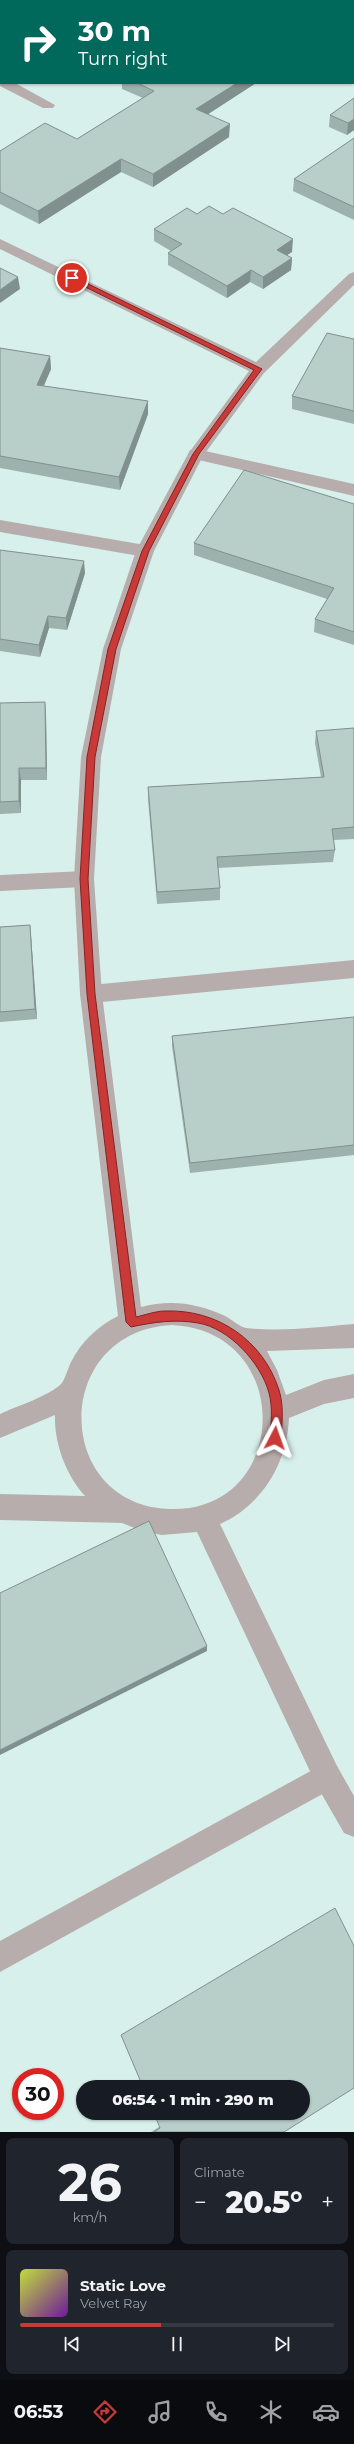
<!DOCTYPE html>
<meta charset="utf-8">
<style>
body{margin:0;font-family:Montserrat,sans-serif;background:#20242c;color:#f1f3f6;height:100vh;display:flex;flex-direction:column;font-size:15px;white-space:nowrap}
*{box-sizing:border-box;margin:0}
p{font-size:13px;color:#9ea1a6}
.icon{flex:none;width:22px;height:22px;fill:none;stroke:currentColor;stroke-width:2;stroke-linecap:round;stroke-linejoin:round}
.map{position:relative;height:2132px;overflow:hidden}
.side{display:flex;flex-direction:column;gap:6px;padding:6px;background:#0d0f14;flex:1}
.side>*{flex:none}
.top-card{position:absolute;left:0px;top:0px;width:354px;height:84px;box-shadow:0 1px 3px #0004;background:#00695c;color:#fff;overflow:hidden}
.speed{position:absolute;left:12px;top:2068px;display:flex;gap:8px;font-size:20px;font-weight:700;text-align:center}
.speed>*{display:grid;place-content:center;width:52px;height:52px;border-radius:50%;background:#171b24;box-shadow:0 1px 3px #0004;line-height:1}
.speed .limit{border:6px solid #d22;background:#fff;color:#111}
.pin{position:absolute;display:grid;place-items:center;width:34px;height:34px;color:#fff;margin:-17px;border:2px solid #fff;border-radius:50%;box-shadow:0 1px 4px #0007}
.me{position:absolute;width:44px;margin:-22px;rotate:4deg;stroke-linejoin:round;filter:drop-shadow(0 0 3px #0008)}
.turn{display:flex;align-items:center;gap:14px;height:84px;padding:0 12px;font-size:18px}
.turn .icon{width:52px;height:52px;stroke-width:2.5}
.turn b{display:block;font-size:28px;line-height:34px}
.big{font-size:30px;font-weight:800;line-height:1.1}
.side .widget{flex:1;display:flex;flex-direction:column;justify-content:center;gap:6px;min-width:0;padding:0 14px;border-radius:8px;background:#20242c}
.side .dial{align-items:center;gap:0}
.dial b{font-size:52px;line-height:1}
.song{display:flex;align-items:center;gap:12px}
.cover{width:48px;height:48px;border-radius:6px;background:linear-gradient(135deg,hsl(70 70% 55%),hsl(280 70% 35%))}
.played{height:4px;border-radius:2px;background:linear-gradient(90deg,#c83937 45%,#363941 45%)}
.keys{display:flex;justify-content:space-around;direction:ltr}
.heat{display:flex;justify-content:space-between;align-items:center;font-size:22px;direction:ltr}
.side .tiles{flex:1;display:grid;gap:6px;grid-template-columns:1fr 1fr}
.widget:last-child{grid-column:span 2}
.trip{position:absolute;left:76px;top:2080px;width:234px;height:40px;border-radius:20px;background:#171b24;box-shadow:0 1px 3px #0004;font-weight:800;line-height:40px;text-align:center}
.tabs{display:flex;height:64px;justify-content:space-around;align-items:center;background:#090b0e;color:#9ea1a6}
.tabs .icon{width:28px;height:28px}
.tabs .on{color:#c83937}
.tabs b{font-size:18px;color:#f1f3f6}
.map>svg:first-child{display:block}
.lines{fill:none;stroke-linecap:round;stroke-linejoin:round}
.service{fill:#b7adac;fill-rule:evenodd}
.minor{fill:#b7adac;fill-rule:evenodd}
.wall{fill:#9db1ad}
.shaded-wall{fill:#80908d}
.building{fill:#b7cec9;stroke:#80908d}
.route{fill:#c83937;stroke:#822524}
</style>
<div class="map">
<svg width="354" height="2132" viewBox="0 0 354 2132">
<rect width="100%" height="100%" fill="#d8f0eb"/>
<g class="lines">
<g class="service">
<path d="M0,80L1,83H15L55,105L53,108H43L0,86Z"/>
<path d="M196,449L354,484V496L190,458L188,454L190,450Z"/>
<path d="M0,520L145,545L151,547L154,551L151,555L145,557L0,532Z"/>
<path d="M84,871L91,873L94,879L91,885L84,887L0,891V875Z"/>
<path d="M354,960V978L91,1003L83,1000L80,994L83,988L91,985Z"/>
<path d="M327,1762L337,1766L341,1776L337,1786L0,1972V1941Z"/>
</g>
<path class="minor" d="M0,239L256,362L349,274L354,272V285L264,373L203,456L154,551L121,649L101,757L94,879L102,994L141,1307C170,1299 198,1303 225,1316C231,1319 240,1327 246,1328C281,1332 319,1327 354,1324V1348L267,1351L277,1370L286,1395L324,1380L354,1374V1398L324,1404L289,1418C287,1464 262,1505 220,1524L337,1766L354,1796V1837L344,1833L317,1786L197,1532L162,1535L142,1531L122,1523L0,1520V1494L85,1496C66,1475 54,1443 55,1415L0,1438V1414C17,1406 47,1397 61,1384C65,1380 68,1368 71,1362C81,1342 98,1326 118,1316L80,994L74,879L81,757L103,649L136,551L188,454L249,371L0,249ZM172,1325C296,1331 290,1512 171,1509C52,1506 51,1331 172,1325Z"/>
</g>
<g class="wall">
<path d="M0,0L1,1V30H0Z"/>
<path d="M172,0H223L221,1H175Z"/>
<path d="M122,83H256L208,114L229,137L153,187L121,172L39,224L0,204V151L77,139L143,98L122,89Z"/>
<path d="M354,98V130L347,135L329,127L330,115Z"/>
<path d="M354,138V220L293,191L294,179Z"/>
<path d="M197,214H223L292,252L287,255L292,258L291,270L263,289L250,282L227,298L168,265V253L171,251L154,241V229Z"/>
<path d="M354,339V424L292,409V396Z"/>
<path d="M0,348L50,356L51,369L44,386L148,401V414L120,490L0,468Z"/>
<path d="M354,504V645L314,632L315,619L327,599L194,555V543Z"/>
<path d="M0,550L85,573L67,630L49,628L40,657L0,651Z"/>
<path d="M45,702L46,714L47,780H21V813L0,814V703Z"/>
<path d="M354,728V839L333,840L335,850L333,862L218,868L220,888V900L157,904L148,799V787L321,777L315,743L316,731Z"/>
<path d="M30,925L31,936L37,1019L0,1022V927Z"/>
<path d="M354,1017V1155L190,1173L172,1046V1036Z"/>
<path d="M159,2127L284,2132H151Z"/>
</g>
<g class="shaded-wall">
<path d="M201,0H223L221,1H201Z"/>
<path d="M354,18V30H353V19Z"/>
<path d="M237,83H256L196,122V109Z"/>
<path d="M354,119V130L347,135L348,123Z"/>
<path d="M230,124L229,137L153,187V174Z"/>
<path d="M121,159V172L39,224L38,211Z"/>
<path d="M293,239L292,252L276,262L277,250Z"/>
<path d="M292,258L291,270L263,289V277Z"/>
<path d="M251,270L250,282L227,298V286Z"/>
<path d="M18,277L20,289L0,303V290Z"/>
<path d="M50,356L51,369L38,398L37,385Z"/>
<path d="M148,401V414L120,490L119,477Z"/>
<path d="M84,561L85,573L67,630L66,618Z"/>
<path d="M48,616L49,628L40,657L39,645Z"/>
<path d="M45,702L46,714L47,780L46,768Z"/>
<path d="M19,768L21,780V813L19,801Z"/>
<path d="M30,925L31,936L37,1019L35,1009Z"/>
<path d="M207,1646V1651L0,1755V1750Z"/>
</g>
<g class="building">
<path d="M0,0H167L169,1H1V18H0Z"/>
<path d="M262,0H354V18L353,19V1H260Z"/>
<path d="M137,83H237L196,109L230,124L153,174L121,159L38,211L0,192V151L45,123L77,139L154,91Z"/>
<path d="M354,98V119L348,123L330,115Z"/>
<path d="M354,138V207L294,179Z"/>
<path d="M209,206L223,214L233,208L293,239L277,250L292,258L263,277L251,270L227,286L168,253L182,244L154,229L187,208L197,214Z"/>
<path d="M0,268L18,277L0,290Z"/>
<path d="M327,333L354,339V411L292,396Z"/>
<path d="M0,348L50,356L37,385L148,401L119,477L0,456Z"/>
<path d="M244,470L354,504V632L315,619L334,588L194,543Z"/>
<path d="M0,550L84,561L66,618L48,616L39,645L0,639Z"/>
<path d="M45,702L46,768H19V801L0,802V703Z"/>
<path d="M354,728V827L332,829L335,850L217,857L220,888L157,892L148,787L324,777L316,731Z"/>
<path d="M30,925L35,1009L0,1012V927Z"/>
<path d="M354,1017V1145L190,1163L172,1036Z"/>
<path d="M149,1521L207,1646L0,1750V1593Z"/>
<path d="M335,1908L354,1946V2088L284,2132H154L160,2128L154,2113H303V2087H143L121,2035Z"/>
</g>
<path class="route" d="M69,277H74L262,369L199,454L149,551L116,649L95,757L88,879L95,994L136,1317C145,1315 156,1311 165,1311C217,1309 263,1340 279,1390C284,1406 282,1422 281,1438L275,1443L270,1438C271,1423 273,1408 269,1393C261,1363 229,1328 198,1323C175,1319 154,1322 131,1327L126,1322L87,994L80,879L87,757L108,649L142,551L193,454L254,370L69,279Z"/>
</svg>
<div class="speed"><div class="limit">30</div></div>
<div class="pin" style="left:72px;top:278px;background:#d93025"><svg class="icon" aria-label="arrive" viewBox="0 0 24 24"><path d="M6 21V4h12l-3 4 3 4H6"/></svg></div>
<svg class="me" style="left:275px;top:1438px" viewBox="-20 -20 40 40"><path d="M0-17L14 15 0 8-14 15z" fill="#c83937" stroke="#fff" stroke-width="4"/></svg>
<div class="trip">06:54 · 1 min · 290 m</div>
<div class="top-card">
<div class="turn"><svg class="icon" aria-label="right" viewBox="0 0 24 24"><path d="M7 20v-9h11M14 6l5 5-5 5"/></svg><div><b>30 m</b>Turn right</div></div>
</div>
</div>
<section class="side">
<div class="tiles">
<div class="widget dial"><b>26</b><p>km/h</p></div>
<div class="widget"><p>Climate</p>
<div class="heat"><a>−</a><b class="big">20.5°</b><a>+</a></div>
</div>
<div class="widget">
<div class="song"><i class="cover"></i><div><b>Static Love</b><p>Velvet Ray</p></div></div>
<div class="played"></div>
<div class="keys"><svg class="icon" aria-label="previous" viewBox="0 0 24 24"><path d="M18 5L8 12l10 7zM5 5v14"/></svg><svg class="icon" aria-label="pause" viewBox="0 0 24 24"><path d="M8 5v14M16 5v14"/></svg><svg class="icon" aria-label="next" viewBox="0 0 24 24"><path d="M6 5l10 7-10 7zM19 5v14"/></svg></div>
</div>
</div>
</section>
<nav class="tabs">
<b>06:53</b>
<svg class="icon on" aria-label="directions" viewBox="0 0 24 24"><path d="M12 3l9 9-9 9-9-9zM9 14v-3h6M13 9l2 2-2 2"/></svg>
<svg class="icon" aria-label="music" viewBox="0 0 24 24"><path d="M9 18V5l10-2v13"/><circle cx="6" cy="18" r="3"/><circle cx="16" cy="16" r="3"/></svg>
<svg class="icon" aria-label="phone" viewBox="0 0 24 24"><path d="M5 4h4l2 5-3 2q2 4 5 5l2-3 5 2v4C11 20 4 13 5 4z"/></svg>
<svg class="icon" aria-label="climate" viewBox="0 0 24 24"><path d="M12 3v18M4 7l16 10M4 17L20 7"/></svg>
<svg class="icon" aria-label="car" viewBox="0 0 24 24"><path d="M5 17H2v-5l4-1 3-4h7l3 4 3 1v5h-3M9 17h6M6 11h13"/><circle cx="7" cy="17" r="2"/><circle cx="17" cy="17" r="2"/></svg>
</nav>
